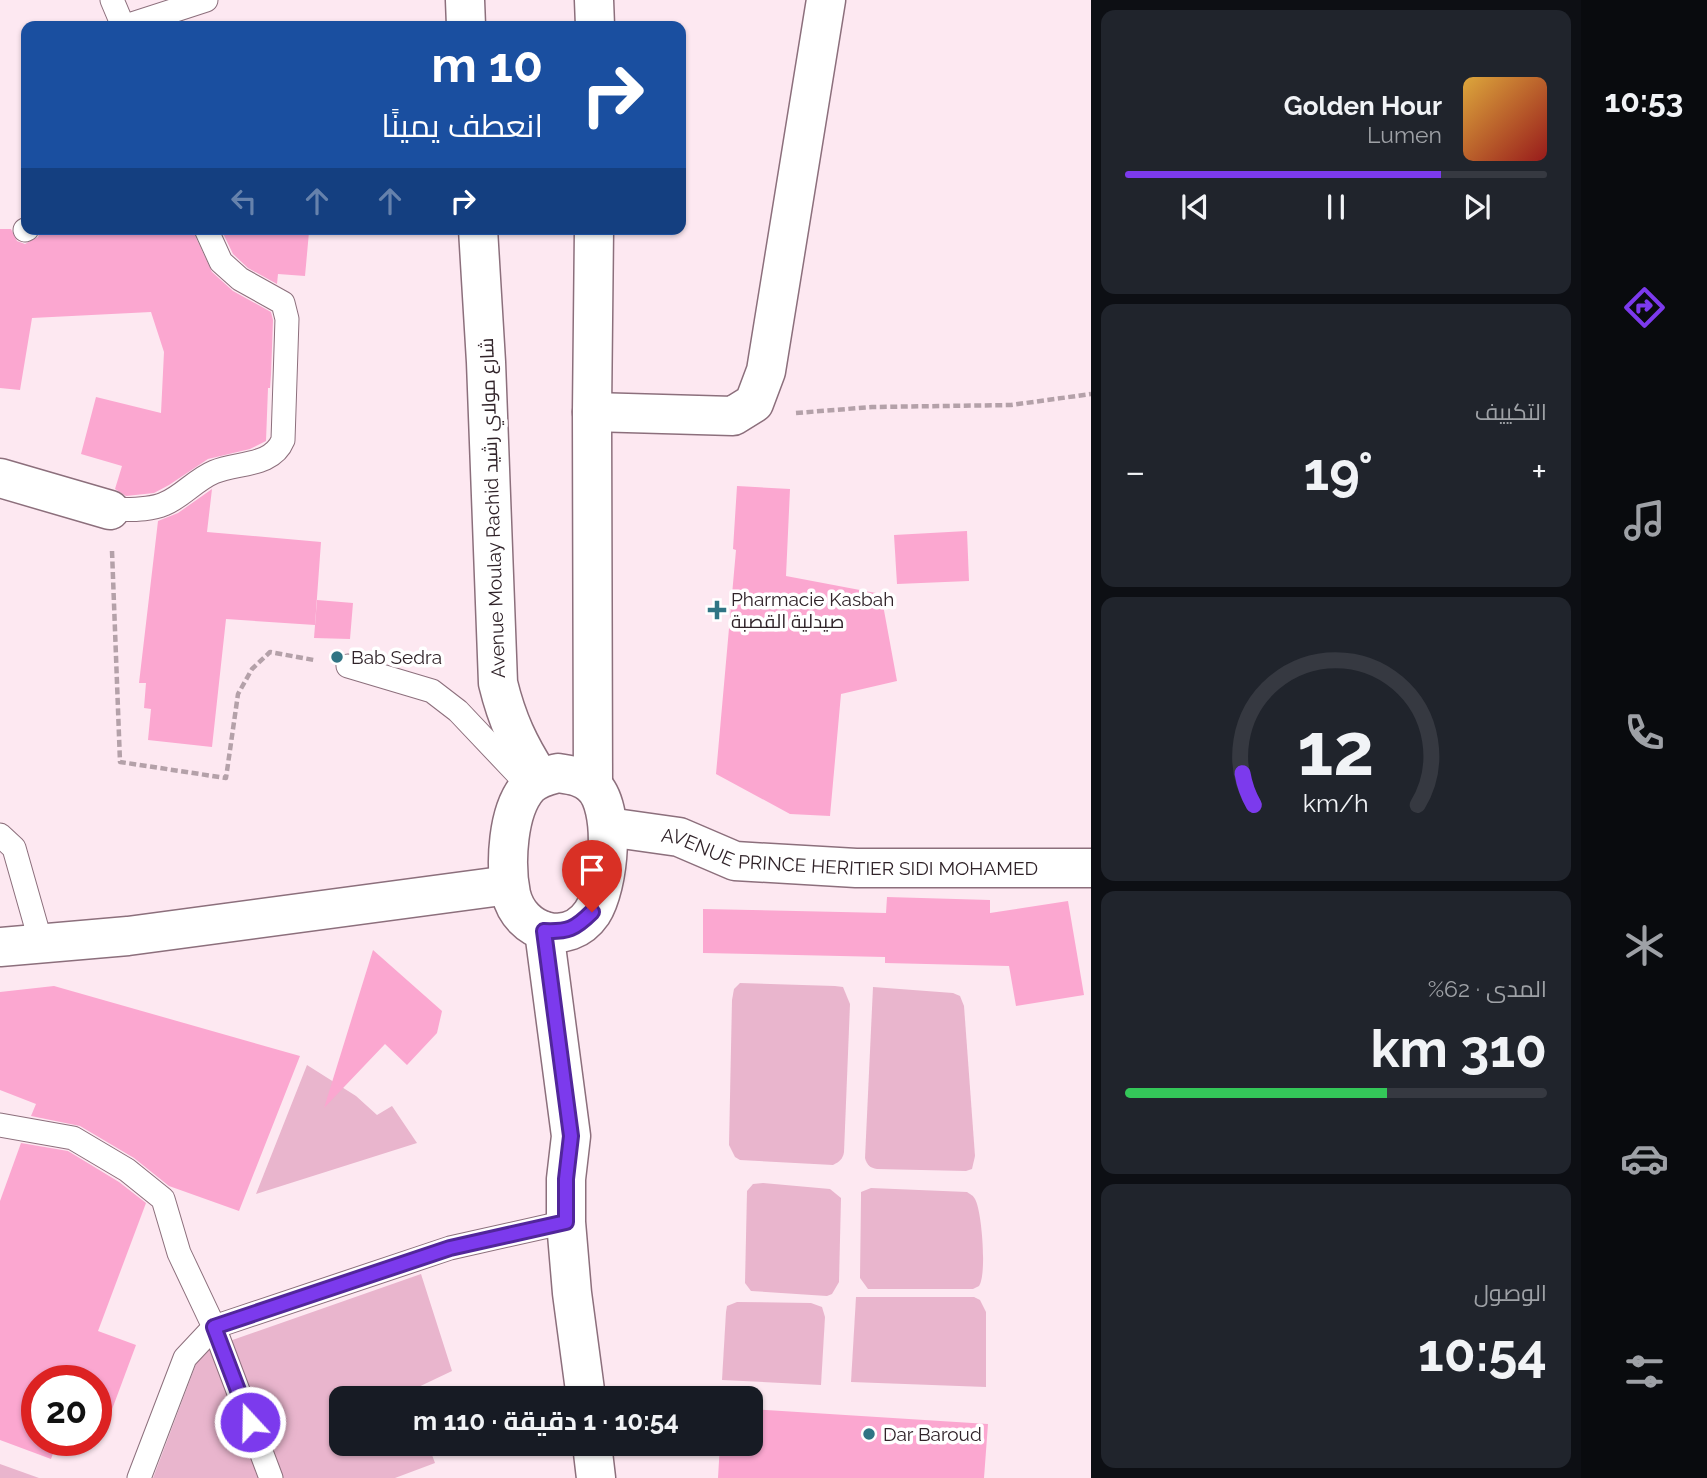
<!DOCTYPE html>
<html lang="ar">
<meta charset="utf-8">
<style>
body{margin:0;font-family:Raleway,Cairo,sans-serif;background:#20242c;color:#f1f3f6;direction:rtl;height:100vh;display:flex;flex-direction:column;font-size:26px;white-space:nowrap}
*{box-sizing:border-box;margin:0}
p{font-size:23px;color:#9ea1a6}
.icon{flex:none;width:38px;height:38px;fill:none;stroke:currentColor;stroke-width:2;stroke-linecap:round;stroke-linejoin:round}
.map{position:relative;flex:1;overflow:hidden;direction:ltr}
.drawer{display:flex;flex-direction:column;gap:10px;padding:10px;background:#0d0f14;width:490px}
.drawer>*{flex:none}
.hud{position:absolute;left:21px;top:21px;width:665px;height:214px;border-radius:14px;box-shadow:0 2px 5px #0004;direction:rtl;background:#1a4fa0;color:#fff;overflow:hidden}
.speed{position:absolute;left:21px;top:1365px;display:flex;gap:14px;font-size:35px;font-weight:700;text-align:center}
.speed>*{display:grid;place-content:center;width:91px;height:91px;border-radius:50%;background:#171b24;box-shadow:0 2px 5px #0004;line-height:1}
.speed .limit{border:10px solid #d22;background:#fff;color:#111}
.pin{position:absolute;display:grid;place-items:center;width:60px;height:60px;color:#fff;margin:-72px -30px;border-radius:50% 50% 50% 0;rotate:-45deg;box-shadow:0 0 7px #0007}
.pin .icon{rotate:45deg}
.me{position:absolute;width:77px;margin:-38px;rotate:339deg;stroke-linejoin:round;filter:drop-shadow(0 0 5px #0008)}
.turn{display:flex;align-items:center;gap:24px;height:147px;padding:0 28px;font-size:32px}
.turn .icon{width:91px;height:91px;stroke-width:2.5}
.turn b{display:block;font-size:49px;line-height:60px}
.lanes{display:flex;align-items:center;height:66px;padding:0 28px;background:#0003;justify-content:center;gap:35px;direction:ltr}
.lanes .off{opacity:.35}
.big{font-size:52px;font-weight:700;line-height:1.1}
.drawer .tile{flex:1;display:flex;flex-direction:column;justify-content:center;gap:10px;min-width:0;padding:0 24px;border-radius:14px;background:#20242c}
.drawer .dial{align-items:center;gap:0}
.dial svg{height:182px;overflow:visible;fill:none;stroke:#363941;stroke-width:7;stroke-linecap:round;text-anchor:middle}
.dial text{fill:#f1f3f6;stroke:none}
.song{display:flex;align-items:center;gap:21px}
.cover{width:84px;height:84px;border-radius:10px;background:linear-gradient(135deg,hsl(40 70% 55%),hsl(0 70% 35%))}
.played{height:7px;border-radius:4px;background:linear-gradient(90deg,#7c3aed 75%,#363941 75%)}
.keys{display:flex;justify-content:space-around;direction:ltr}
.heat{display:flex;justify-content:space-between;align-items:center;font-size:38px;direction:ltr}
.charge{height:10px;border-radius:5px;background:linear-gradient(90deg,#34c759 62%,#363941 0)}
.trip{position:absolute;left:329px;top:1386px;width:434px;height:70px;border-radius:14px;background:#171b24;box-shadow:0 2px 5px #0004;font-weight:700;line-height:70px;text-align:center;direction:rtl}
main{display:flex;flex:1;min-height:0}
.menu{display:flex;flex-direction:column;width:126px;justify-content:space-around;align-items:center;background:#090b0e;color:#9ea1a6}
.menu .icon{width:49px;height:49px}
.menu .on{color:#7c3aed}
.menu b{font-size:32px;color:#f1f3f6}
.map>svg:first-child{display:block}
.green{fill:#e9b5cd}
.building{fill:#fba7d0}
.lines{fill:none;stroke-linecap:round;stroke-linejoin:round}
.service-casing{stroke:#8c6f7c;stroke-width:25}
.minor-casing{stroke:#8c6f7c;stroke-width:41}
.tertiary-casing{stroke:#8c6f7c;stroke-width:41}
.path{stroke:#b4a1a9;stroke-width:4.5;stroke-dasharray:7 3.5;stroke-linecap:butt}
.service{stroke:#fff;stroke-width:23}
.minor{stroke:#fff;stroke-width:38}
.tertiary{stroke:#fff;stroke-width:38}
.route-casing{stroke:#51269a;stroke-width:18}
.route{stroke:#7c3aed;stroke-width:12}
.poi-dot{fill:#307484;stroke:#fff;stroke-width:2.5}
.labels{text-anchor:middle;stroke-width:7;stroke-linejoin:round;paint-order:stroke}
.street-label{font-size:19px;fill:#302329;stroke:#fff}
.poi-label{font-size:19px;fill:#302329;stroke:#fff;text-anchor:start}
</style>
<main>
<nav class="menu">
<b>10:53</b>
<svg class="icon on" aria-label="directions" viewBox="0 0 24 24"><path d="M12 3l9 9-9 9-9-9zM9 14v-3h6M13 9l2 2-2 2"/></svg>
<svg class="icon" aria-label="music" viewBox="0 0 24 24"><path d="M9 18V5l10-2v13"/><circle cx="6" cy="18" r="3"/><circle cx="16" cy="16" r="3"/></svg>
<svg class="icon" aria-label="phone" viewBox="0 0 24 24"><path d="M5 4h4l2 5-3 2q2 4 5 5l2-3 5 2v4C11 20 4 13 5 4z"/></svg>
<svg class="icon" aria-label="climate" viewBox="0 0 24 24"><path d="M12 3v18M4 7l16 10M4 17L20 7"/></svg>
<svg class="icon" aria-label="car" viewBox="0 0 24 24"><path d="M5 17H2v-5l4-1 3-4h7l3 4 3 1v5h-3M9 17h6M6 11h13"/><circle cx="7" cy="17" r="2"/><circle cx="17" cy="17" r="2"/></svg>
<svg class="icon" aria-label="filters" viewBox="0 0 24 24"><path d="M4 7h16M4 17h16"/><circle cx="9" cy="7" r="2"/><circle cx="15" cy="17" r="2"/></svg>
</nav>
<section class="drawer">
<div class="tile">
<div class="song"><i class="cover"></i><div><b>Golden Hour</b><p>Lumen</p></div></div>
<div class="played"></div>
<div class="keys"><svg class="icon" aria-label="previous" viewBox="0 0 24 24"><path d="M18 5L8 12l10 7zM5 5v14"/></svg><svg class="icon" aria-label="pause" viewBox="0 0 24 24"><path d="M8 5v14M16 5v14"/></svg><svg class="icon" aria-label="next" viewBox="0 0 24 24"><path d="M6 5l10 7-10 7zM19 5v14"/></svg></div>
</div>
<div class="tile"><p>التكييف</p>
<div class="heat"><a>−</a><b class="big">19°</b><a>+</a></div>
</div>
<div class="tile dial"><svg viewBox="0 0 100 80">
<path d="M14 69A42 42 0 1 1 86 69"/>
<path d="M14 69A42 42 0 0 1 9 55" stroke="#7c3aed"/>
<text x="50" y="56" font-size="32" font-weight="700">12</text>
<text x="50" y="72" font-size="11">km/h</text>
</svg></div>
<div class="tile"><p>المدى · 62%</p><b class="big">310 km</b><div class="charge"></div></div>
<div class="tile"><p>الوصول</p><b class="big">10:54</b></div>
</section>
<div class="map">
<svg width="1091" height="1478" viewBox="0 0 1091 1478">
<rect width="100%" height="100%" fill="#fde8f1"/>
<g class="green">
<path d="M740,983L835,986L843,987L850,1004L844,1152C843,1159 839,1162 833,1165L740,1160L735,1157L729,1145L732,1000L734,989Z"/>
<path d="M873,987L953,993L960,996L964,1006L975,1156L972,1169L966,1171L877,1169C870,1168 867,1165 865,1158Z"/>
<path d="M307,1065L356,1096L377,1115L392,1106L417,1143L256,1194Z"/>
<path d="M763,1183L830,1189L841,1198L839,1282L832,1294L827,1296L751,1291L745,1283L747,1191L753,1184Z"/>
<path d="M871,1188L967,1192C971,1195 973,1195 975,1199C982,1211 987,1275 979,1286L973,1289H868L860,1278L861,1199V1192Z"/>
<path d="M421,1274L452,1371L410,1391L413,1398H341V1444H428L435,1463L395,1478H153L201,1351Z"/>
<path d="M856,1297H974L980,1300L986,1312V1387L851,1382Z"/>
<path d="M737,1302L811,1303L822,1307L825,1317L821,1385L722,1380L726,1312L727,1306Z"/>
<path d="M0,1464L39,1478H0Z"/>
</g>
<g class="building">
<path d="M0,229H11L17,241L25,244L38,237L41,229H192L212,272L233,291L271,312L273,320L271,375L270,388H268L266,441L250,449L208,459L169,485L154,493L126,496L115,489L122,466L81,454L96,397L161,413L164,352L151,312L32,318L20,390L0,388Z"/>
<path d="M221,229L309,232L305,276L278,274L277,284L248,268L233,254Z"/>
<path d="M737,486L790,489L786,576L881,594L897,681L841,694L830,816L790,814L716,774L736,550L733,549Z"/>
<path d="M212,489L207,532L321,542L315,625L226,619L212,747L148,740L151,709L144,708L146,683H139L158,521L178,513Z"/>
<path d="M967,531L969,581L897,584L894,535Z"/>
<path d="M317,600L353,603L350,639L314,638Z"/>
<path d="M887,897L990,900V913L1068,901L1084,995L1016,1006L1009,966L885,963V957L703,953V909L886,913Z"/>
<path d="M373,950L442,1011L437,1033L407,1065L385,1044L324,1108Z"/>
<path d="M54,986L300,1056L239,1211L169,1186L134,1158L80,1126L31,1116L36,1104L0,1090V992Z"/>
<path d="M21,1143L68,1151L119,1182L146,1203L98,1331L136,1345L101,1439L96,1437V1381H37V1440H58L51,1459L0,1440V1201Z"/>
<path d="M751,1409L988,1424L984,1478H718L720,1444H751Z"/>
</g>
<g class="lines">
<g class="service-casing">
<g id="service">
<path d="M112,0L123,26"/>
<path d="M126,26L206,0"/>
<path d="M25,230L27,229"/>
<path d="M110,510C127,509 148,511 164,504C182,497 195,480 214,472C238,462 272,467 283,440L287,319L283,303L240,279L221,262L206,229"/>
<path d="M348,666L432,691L458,711L529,786"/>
<path d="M0,835L14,848L41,943"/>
<path d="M0,1125L73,1138L127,1170L163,1199L179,1253L214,1327L271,1478"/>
<path d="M139,1478L185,1358L214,1327L450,1248L566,1222"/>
</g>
</g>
<g class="minor-casing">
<g id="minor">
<path d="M592,412L733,416L754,403L766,371L826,0"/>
<path d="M0,478L110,510"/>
<path d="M0,947L128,936L509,885"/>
</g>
</g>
<g class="tertiary-casing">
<g id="tertiary">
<path d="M465,0L466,26"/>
<path d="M594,0L595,26"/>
<path d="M478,229L486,362L498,683C507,720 519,746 540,778"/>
<path d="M558,773C571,775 582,776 592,785C617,807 609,887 592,913C568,948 520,933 511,894C505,864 507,810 529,786C537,778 547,776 558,773Z"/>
<path d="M593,786L592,412L594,229"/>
<path id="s1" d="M608,827L679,837L735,861L856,868H1091"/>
<path d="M544,931L571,1136L566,1179V1222L572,1293L586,1398"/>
<path d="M592,1444L596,1478"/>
</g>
</g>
<g class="path">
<path d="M796,413L872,407L1011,405L1091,394"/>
<path d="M112,551L120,762L226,778L238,694L252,669L270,652L314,660"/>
</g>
<use href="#service" class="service"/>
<use href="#minor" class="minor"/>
<use href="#tertiary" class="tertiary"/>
</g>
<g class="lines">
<g class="route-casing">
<path id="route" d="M250,1422L214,1327L450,1248L566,1222V1179L571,1136L544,931C568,932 575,929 592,912"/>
</g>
<use href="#route" class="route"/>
</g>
<g class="poi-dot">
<path d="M713.5 599.5h7v7h7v7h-7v7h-7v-7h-7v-7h7z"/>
<circle cx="337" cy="657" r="7"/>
<circle cx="869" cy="1434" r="7"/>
</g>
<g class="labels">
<g class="street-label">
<text transform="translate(492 508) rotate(-92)" y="7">Avenue Moulay Rachid شارع مولاي رشيد</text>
<text dy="7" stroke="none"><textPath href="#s1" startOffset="245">AVENUE PRINCE HERITIER SIDI MOHAMED</textPath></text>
</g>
<g class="poi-label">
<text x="731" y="606">Pharmacie Kasbah<tspan x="731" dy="22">صيدلية القصبة</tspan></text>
<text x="351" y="664">Bab Sedra</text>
<text x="883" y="1441">Dar Baroud</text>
</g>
</g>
</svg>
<div class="speed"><div class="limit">20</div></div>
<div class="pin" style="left:592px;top:912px;background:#d93025"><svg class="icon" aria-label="arrive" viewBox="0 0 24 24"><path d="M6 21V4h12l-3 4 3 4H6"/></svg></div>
<svg class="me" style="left:250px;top:1422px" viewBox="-20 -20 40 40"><circle r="17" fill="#7c3aed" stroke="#fff" stroke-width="3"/><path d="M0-11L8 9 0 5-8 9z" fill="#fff"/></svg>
<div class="trip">10:54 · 1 دقيقة · 110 m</div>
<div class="hud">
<div class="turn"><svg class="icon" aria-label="right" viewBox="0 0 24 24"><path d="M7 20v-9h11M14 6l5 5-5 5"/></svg><div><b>10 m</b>انعطف يمينًا</div></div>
<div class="lanes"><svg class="icon off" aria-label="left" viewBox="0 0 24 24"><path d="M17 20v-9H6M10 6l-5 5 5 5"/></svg><svg class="icon off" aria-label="ahead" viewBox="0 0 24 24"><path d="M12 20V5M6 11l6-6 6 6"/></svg><svg class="icon off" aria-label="ahead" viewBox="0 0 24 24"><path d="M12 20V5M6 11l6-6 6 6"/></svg><svg class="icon" aria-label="right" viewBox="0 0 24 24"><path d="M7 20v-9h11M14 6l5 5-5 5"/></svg></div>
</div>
</div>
</main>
